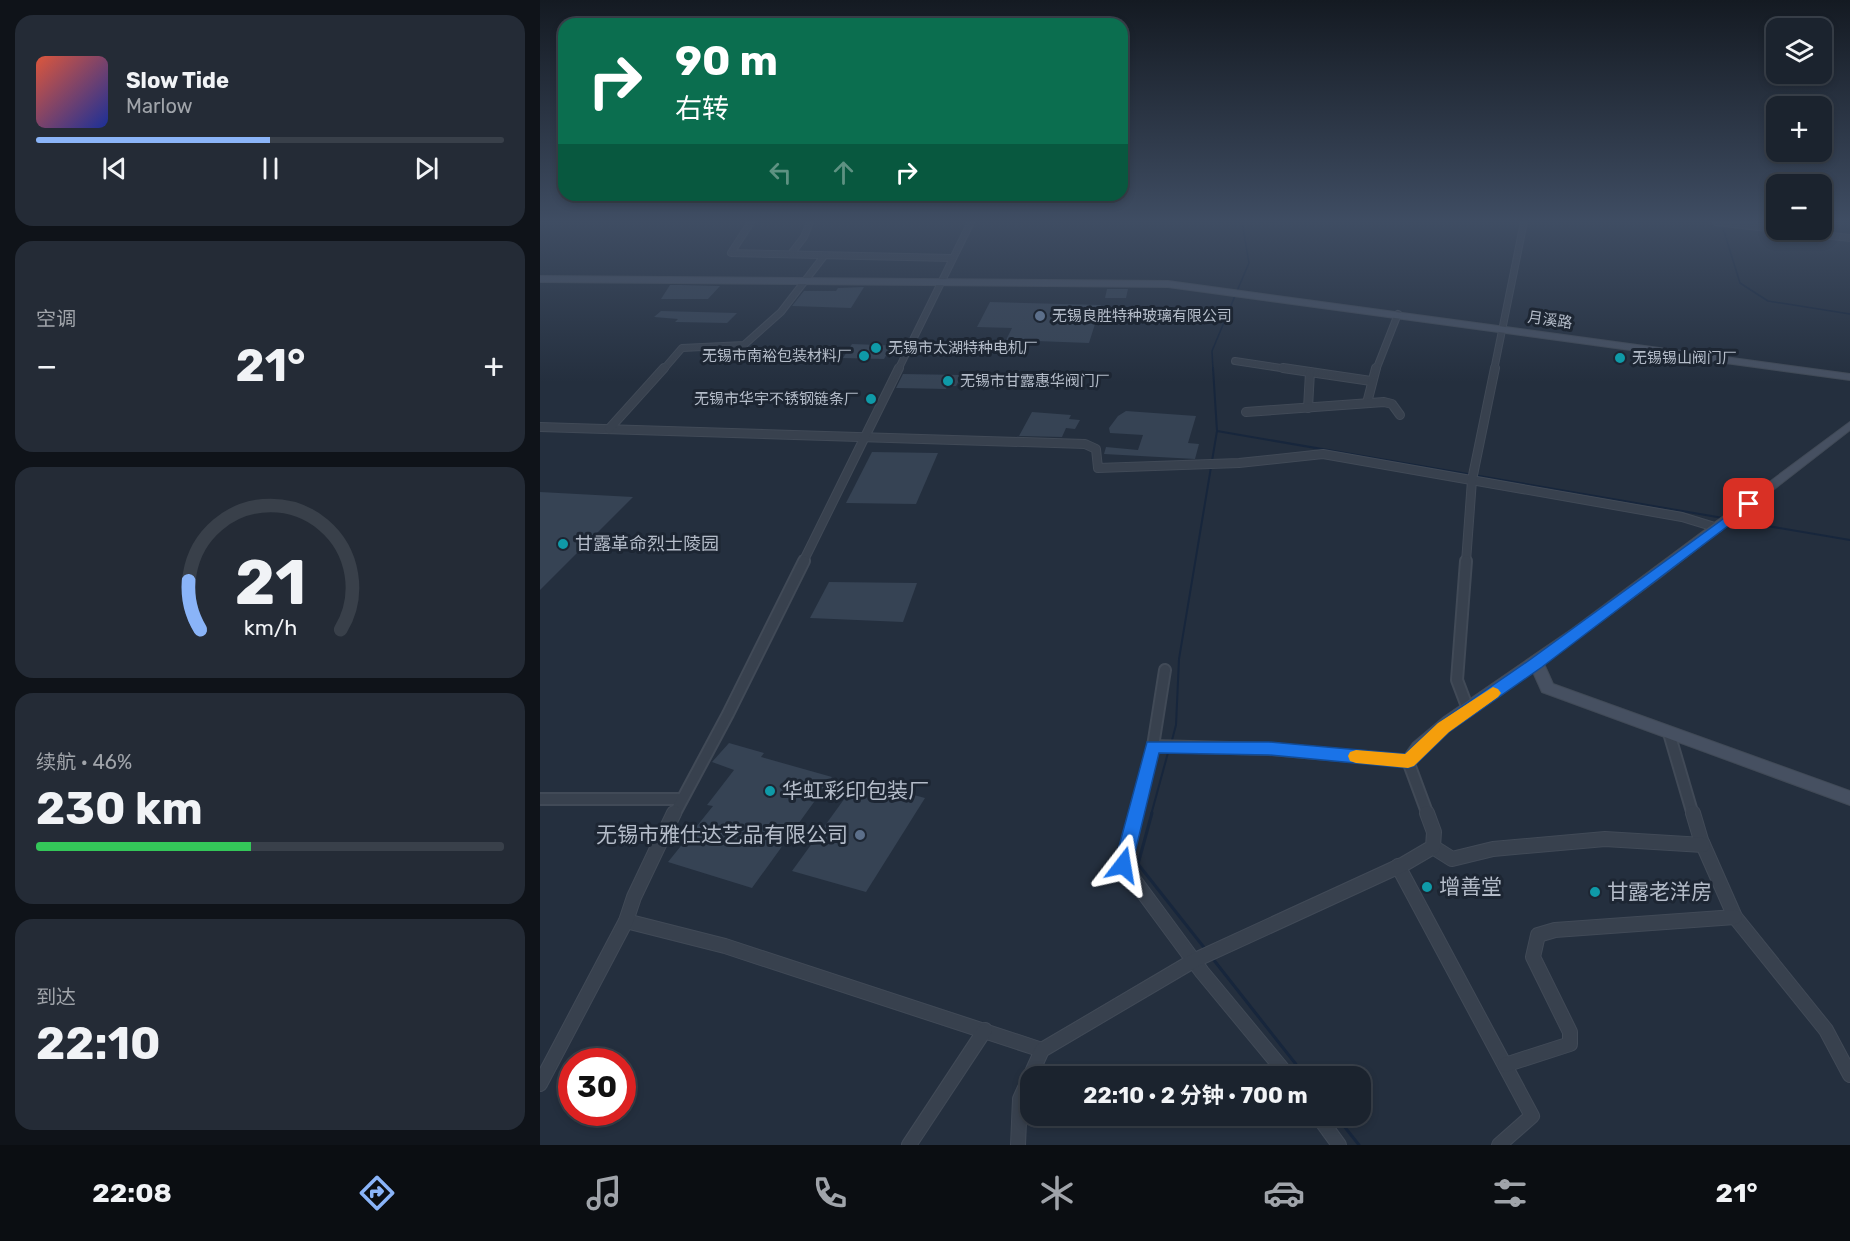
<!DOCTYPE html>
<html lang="zh">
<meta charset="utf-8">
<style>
body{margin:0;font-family:Rubik,"Noto Sans SC",sans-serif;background:#242b36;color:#f1f3f6;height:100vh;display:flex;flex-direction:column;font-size:22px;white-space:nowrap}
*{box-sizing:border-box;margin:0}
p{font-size:20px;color:#a0a4aa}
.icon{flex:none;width:33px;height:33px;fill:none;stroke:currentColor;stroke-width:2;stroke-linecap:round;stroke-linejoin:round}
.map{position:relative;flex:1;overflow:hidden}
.drawer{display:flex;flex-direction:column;gap:15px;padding:15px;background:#0f1319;width:540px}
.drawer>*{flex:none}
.guide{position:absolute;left:18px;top:18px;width:570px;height:183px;border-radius:18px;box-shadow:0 3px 9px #0003,0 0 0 2px #39404a;background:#0b6e4f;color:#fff;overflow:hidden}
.controls{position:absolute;left:1226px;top:18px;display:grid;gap:12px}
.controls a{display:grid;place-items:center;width:66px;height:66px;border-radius:12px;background:#1b232e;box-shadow:0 3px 9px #0003,0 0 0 2px #39404a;font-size:30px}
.speed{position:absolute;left:18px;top:1048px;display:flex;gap:12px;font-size:30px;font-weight:700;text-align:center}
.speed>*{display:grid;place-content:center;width:78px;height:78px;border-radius:50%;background:#1b232e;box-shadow:0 3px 9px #0003,0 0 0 2px #39404a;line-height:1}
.speed .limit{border:9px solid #d22;background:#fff;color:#111}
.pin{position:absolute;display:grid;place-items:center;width:51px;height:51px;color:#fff;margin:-26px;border-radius:12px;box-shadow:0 3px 9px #0006}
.me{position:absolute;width:66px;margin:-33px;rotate:14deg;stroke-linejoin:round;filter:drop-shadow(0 0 4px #0008)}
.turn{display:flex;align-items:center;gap:21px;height:126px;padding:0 18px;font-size:27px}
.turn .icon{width:78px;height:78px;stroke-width:2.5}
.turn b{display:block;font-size:42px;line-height:51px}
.lanes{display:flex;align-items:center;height:57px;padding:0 18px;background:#0003;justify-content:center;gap:30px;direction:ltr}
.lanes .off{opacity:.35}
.big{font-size:45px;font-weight:700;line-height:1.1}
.drawer .widget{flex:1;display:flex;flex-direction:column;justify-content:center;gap:9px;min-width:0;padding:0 21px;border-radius:18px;background:#242b36}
.drawer .dial{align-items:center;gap:0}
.dial svg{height:156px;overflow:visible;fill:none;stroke:#39404a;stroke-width:7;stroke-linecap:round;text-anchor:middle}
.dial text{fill:#f1f3f6;stroke:none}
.song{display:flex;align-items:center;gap:18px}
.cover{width:72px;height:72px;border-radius:9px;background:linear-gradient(135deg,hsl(10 70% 55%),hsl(230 70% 35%))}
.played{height:6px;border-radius:3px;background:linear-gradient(90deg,#8ab4f8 50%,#39404a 50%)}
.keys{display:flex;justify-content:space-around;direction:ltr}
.heat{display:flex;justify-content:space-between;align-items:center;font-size:33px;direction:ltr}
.charge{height:9px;border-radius:4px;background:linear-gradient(90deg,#34c759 46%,#39404a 0)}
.trip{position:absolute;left:480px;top:1066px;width:351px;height:60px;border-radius:18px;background:#1b232e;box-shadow:0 3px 9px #0003,0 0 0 2px #39404a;font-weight:700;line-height:60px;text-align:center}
.tab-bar{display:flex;height:96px;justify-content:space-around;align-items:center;background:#0b0e12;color:#a0a4aa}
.tab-bar .icon{width:42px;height:42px}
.tab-bar .active{color:#8ab4f8}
.tab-bar b{font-size:27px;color:#f1f3f6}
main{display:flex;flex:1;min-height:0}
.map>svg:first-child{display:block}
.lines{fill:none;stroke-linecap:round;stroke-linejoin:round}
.stream-far2{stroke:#17263c;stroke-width:1.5}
.stream-far1{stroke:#17263c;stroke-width:2}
.stream{stroke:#17263c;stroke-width:3}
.building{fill:#364354}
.street-far3-casing{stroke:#414a57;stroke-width:8}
.street-far2-casing{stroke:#414a57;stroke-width:10}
.street-far1-casing{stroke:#414a57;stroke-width:14}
.street-casing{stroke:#414a57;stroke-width:16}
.secondary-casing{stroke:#414a57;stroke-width:2}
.street-far3{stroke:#38414e;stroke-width:6}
.street-far2{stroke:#38414e;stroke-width:8}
.street-far1{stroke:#38414e;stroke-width:10}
.street{stroke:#38414e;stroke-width:14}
.secondary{fill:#465061;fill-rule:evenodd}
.route{fill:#1a73e8;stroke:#114b97;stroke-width:1.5}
.slow{fill:#f59e0b}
.service-dot{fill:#5c6f8a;stroke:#1d2633;stroke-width:2}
.culture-dot{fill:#0f9aa8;stroke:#1d2633;stroke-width:2}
.labels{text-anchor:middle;stroke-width:6;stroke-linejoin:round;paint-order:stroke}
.far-poi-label{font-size:15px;fill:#b4bcc9;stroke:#1d2633;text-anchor:start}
.far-street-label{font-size:15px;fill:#b4bcc9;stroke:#1d2633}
.poi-label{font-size:18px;fill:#b4bcc9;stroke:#1d2633;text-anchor:start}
.near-poi-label{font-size:21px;fill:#b4bcc9;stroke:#1d2633;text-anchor:start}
</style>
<main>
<section class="drawer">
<div class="widget">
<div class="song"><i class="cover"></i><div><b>Slow Tide</b><p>Marlow</p></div></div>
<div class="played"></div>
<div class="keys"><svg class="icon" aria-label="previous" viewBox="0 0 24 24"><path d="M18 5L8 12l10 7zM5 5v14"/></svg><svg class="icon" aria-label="pause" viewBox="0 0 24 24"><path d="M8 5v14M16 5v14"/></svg><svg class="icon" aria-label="next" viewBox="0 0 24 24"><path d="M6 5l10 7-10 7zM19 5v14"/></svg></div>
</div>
<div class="widget"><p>空调</p>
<div class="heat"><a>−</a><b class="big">21°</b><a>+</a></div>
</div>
<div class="widget dial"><svg viewBox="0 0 100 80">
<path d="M14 69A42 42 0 1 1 86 69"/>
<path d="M14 69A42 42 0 0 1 8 44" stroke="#8ab4f8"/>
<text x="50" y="56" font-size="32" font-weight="700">21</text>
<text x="50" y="72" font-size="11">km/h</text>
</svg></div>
<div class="widget"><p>续航 · 46%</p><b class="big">230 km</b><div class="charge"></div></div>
<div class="widget"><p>到达</p><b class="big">22:10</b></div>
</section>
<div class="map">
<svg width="1310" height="1145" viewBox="0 0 1310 1145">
<rect width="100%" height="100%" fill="#242f3e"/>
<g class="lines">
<g class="stream-far2">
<path d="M1182,225L1200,283L1228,301L1310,314"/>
<path d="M697,291L709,263L702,222"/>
<path d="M673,370L672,351L695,296"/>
</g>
<g class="stream-far1">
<path d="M677,431L1183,518"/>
<path d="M1192,520L1310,540"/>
<path d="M631,744L636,725L639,659L677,431L673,368"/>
<path d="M611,815L629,749"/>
</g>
<g class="stream">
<path d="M612,813L598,864L666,950"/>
<path d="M673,959L766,1077"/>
<path d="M796,1116L819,1145"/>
</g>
</g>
<g class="building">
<path d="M130,285H141L180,286L168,299H121Z"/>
<path d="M324,287L311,308L252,306L264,291H296L298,288Z"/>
<path d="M567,289H588L586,298H565Z"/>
<path d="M450,302L561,305L549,343L466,340L472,328L437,327Z"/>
<path d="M121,311L197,313L187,323L135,322L138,319L114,317Z"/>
<path d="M312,344L364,346L360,352H348L344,359L303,358Z"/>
<path d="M363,374L422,375L416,386H407L406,389L356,388Z"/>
<path d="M586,411L656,416L648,443L659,444L655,459L564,454L566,447L598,450L603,435L570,433L569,428L578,416Z"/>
<path d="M492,412L531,415L529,419L540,420L535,429L526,428L522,437L479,436Z"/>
<path d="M332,452L398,453L376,504L306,503Z"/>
<path d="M0,492L93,497L0,590Z"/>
<path d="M289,582L377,583L363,622L270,618Z"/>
<path d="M189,743L224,753L221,757L292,777L212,888L128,862L173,806L167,805L194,770L172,762Z"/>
<path d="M318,780L385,798L326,892L252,871Z"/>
</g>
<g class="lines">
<g class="street-far3-casing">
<g id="street-far3">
<path d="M211,222L191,253L411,258"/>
<path d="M1176,222L1236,229"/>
<path d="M1240,230L1310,238"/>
<path d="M251,254L264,237L270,222"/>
<path d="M695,361L754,370"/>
<path d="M123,370L142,348L204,345L241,312L284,256"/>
<path d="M358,370L431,222"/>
<path d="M836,370L858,314"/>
<path d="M954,370L984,222"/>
</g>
</g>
<g class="street-far2-casing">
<g id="street-far2">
<path d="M743,368L831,381"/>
<path d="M827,403L836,368"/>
<path d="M768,408L770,372"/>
<path d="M706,412L844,402L852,404L860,415"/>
<path d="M0,427L545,444L556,449L558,468L699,463L783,454L1142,517L1178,528"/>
<path d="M69,429L124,368"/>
<path d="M263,562L359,368"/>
<path d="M926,562L932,480L955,368"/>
</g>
</g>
<g class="street-far1-casing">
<g id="street-far1">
<path d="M926,561L917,680L928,709"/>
<path d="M1129,733L1153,815"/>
<path d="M613,746L729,749L868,761L888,815"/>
<path d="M0,799H141"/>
<path d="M134,815L188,714L264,561"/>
<path d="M596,815L613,746L625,670"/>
</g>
</g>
<g class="street-casing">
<g id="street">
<path d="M596,813L583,865L662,972L749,1077"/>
<path d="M1153,813L1161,840L1195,917L1286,1030L1310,1075"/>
<path d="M893,847L912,859L953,849L1065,839L1163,845"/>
<path d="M858,866L992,1116L959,1145"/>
<path d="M86,921L185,946L502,1050"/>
<path d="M965,1065L1030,1044V1032L993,957L998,935L1015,930L1195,917"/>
<path d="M0,1084L86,921L94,897L134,813"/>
<path d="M778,1116L799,1145"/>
<path d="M369,1145L445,1030"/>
<path d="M478,1145L480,1099L502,1050L653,961L864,864L893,847L894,832L887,813"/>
</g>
</g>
<g class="secondary-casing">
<g id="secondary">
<path d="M0,276L628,281L1310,374V380L628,287L0,282Z"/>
<path d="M1310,422V430L1121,577L1004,664L1013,684L1310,791V805L1002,692L993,672C961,695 926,714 897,740C887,749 876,770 862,766L860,761L873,743L904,717L1032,629Z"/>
</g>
</g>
<use href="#street-far3" class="street-far3"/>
<use href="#street-far2" class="street-far2"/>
<use href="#street-far1" class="street-far1"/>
<use href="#street" class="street"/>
<use href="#secondary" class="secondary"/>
</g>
<linearGradient id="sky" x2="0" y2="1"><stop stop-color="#141a22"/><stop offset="0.58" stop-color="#3f4d63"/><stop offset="1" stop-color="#3f4d63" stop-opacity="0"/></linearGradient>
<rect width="1310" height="382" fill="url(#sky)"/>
<path class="route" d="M1209,500L1215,504L1213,507L1002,667L909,732L874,766L868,768L729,755L619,753L592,865L589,871L583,873L576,871L574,865L607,742H729L865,754L898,723L991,659Z"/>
<path class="slow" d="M953,687L958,689L961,693L958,697L909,732L874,766L868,768L816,763L810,761L808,756L810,752L816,750L865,754L898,723Z"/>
<g class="service-dot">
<circle cx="500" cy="316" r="6"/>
<circle cx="320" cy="835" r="6"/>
</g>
<g class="culture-dot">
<circle cx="336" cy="348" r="6"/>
<circle cx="324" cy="356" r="6"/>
<circle cx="1080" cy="358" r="6"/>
<circle cx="408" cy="381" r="6"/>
<circle cx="331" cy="399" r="6"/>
<circle cx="23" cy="544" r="6"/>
<circle cx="230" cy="791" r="6"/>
<circle cx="887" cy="887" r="6"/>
<circle cx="1055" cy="892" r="6"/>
</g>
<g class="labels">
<g class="far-poi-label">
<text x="512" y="321">无锡良胜特种玻璃有限公司</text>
<text x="348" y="353">无锡市太湖特种电机厂</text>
<text x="312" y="361" text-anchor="end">无锡市南裕包装材料厂</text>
<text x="1092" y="363">无锡锡山阀门厂</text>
<text x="420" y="386">无锡市甘露惠华阀门厂</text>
<text x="319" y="404" text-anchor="end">无锡市华宇不锈钢链条厂</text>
</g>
<g class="far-street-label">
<text transform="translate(1010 320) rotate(8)" y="5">月溪路</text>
</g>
<g class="poi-label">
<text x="35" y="550">甘露革命烈士陵园</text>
</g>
<g class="near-poi-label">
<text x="242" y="798">华虹彩印包装厂</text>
<text x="308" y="842" text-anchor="end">无锡市雅仕达艺品有限公司</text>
<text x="899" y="894">增善堂</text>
<text x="1067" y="899">甘露老洋房</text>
</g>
</g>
</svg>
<div class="controls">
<a><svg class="icon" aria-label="layers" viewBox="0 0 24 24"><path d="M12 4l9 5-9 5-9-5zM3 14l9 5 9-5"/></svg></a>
<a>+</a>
<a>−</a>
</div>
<div class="speed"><div class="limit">30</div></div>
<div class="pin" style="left:1209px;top:504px;background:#d93025"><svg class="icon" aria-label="arrive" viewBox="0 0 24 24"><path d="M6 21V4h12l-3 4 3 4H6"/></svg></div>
<svg class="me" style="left:583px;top:865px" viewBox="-20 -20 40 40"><path d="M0-17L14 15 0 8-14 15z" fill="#1a73e8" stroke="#fff" stroke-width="4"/></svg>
<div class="trip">22:10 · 2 分钟 · 700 m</div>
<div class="guide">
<div class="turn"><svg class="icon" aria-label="right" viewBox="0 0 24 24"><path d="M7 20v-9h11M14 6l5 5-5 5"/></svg><div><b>90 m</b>右转</div></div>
<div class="lanes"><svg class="icon off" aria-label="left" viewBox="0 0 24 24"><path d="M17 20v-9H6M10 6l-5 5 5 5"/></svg><svg class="icon off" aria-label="ahead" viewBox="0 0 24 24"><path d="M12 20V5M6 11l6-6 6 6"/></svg><svg class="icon" aria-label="right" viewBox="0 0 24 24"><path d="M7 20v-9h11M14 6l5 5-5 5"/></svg></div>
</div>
</div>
</main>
<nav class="tab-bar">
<b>22:08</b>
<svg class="icon active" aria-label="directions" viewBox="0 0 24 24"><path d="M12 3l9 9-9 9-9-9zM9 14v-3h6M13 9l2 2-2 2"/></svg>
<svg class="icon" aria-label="music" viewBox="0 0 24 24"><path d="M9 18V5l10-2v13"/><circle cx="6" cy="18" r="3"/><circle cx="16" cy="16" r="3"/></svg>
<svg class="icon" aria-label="phone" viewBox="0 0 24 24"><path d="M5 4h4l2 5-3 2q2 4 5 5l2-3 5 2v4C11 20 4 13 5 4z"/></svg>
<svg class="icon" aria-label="climate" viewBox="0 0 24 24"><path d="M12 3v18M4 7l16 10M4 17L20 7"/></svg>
<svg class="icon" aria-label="car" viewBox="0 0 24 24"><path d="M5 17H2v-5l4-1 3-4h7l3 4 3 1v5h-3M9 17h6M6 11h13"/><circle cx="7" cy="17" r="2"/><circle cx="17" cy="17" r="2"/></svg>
<svg class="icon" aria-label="filters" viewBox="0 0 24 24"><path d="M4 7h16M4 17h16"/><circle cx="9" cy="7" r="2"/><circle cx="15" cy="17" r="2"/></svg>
<b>21°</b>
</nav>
